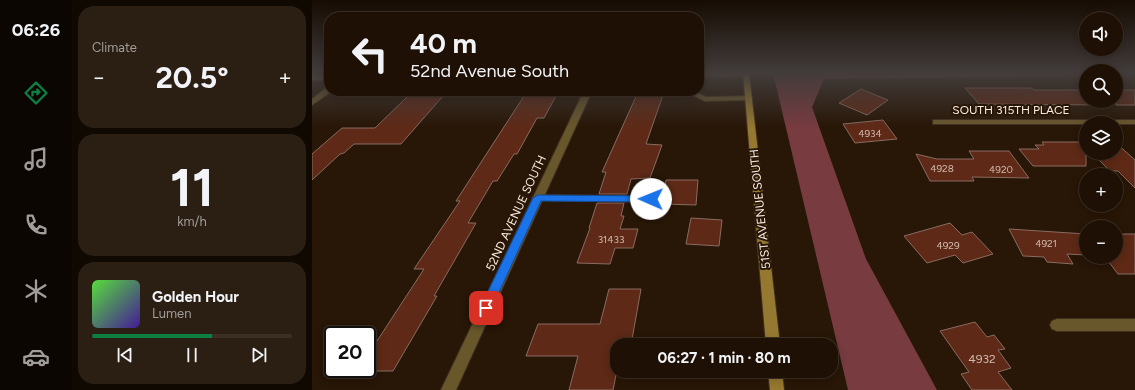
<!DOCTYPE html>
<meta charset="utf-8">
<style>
body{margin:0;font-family:Figtree,sans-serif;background:#2b1e13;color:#f1f3f6;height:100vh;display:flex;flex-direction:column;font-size:15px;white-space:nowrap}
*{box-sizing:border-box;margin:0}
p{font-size:13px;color:#a19d9a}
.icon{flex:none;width:22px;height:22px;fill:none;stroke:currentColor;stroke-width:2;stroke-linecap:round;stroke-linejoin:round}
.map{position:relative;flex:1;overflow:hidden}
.side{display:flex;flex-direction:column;gap:6px;padding:6px;background:#100902;width:240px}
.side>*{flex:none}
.hud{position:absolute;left:12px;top:12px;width:380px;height:84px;border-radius:16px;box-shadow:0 2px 10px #0003,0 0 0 1px #3c3026;background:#1e1004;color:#f1f3f6;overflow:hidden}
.buttons{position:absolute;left:767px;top:12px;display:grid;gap:8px}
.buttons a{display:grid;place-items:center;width:44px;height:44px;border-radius:50%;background:#1e1004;box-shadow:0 2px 10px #0003,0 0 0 1px #3c3026;font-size:20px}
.speed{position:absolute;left:12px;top:326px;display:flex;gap:8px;font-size:20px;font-weight:700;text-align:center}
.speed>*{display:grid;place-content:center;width:52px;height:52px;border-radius:50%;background:#1e1004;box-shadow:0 2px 10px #0003,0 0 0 1px #3c3026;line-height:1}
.speed .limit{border:2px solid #111;border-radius:6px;background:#fff;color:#111}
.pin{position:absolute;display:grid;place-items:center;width:34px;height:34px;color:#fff;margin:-17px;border-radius:8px;box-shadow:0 2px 6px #0006}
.me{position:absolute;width:44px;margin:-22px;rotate:271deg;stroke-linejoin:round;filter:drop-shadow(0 0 3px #0008)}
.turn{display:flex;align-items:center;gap:14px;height:84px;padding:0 20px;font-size:18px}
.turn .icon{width:52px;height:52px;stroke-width:2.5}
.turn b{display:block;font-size:28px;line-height:34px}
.big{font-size:30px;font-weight:700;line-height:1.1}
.side .widget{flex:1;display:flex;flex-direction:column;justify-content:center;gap:6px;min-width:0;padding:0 14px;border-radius:16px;background:#2b1e13}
.side .dial{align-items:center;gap:0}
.dial b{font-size:52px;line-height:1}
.song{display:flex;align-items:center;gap:12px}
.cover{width:48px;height:48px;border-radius:6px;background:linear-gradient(135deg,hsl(110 70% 55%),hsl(260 70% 35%))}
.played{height:4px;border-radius:2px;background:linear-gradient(90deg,#0b8043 60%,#3c3026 60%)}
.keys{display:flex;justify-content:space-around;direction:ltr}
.heat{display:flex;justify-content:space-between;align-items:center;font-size:22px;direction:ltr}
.trip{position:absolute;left:298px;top:338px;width:228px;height:40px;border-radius:16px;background:#1e1004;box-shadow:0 2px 10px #0003,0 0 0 1px #3c3026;font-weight:700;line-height:40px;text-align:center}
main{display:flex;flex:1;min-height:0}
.dock{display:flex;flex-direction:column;width:72px;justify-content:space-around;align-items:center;background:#0c0602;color:#a19d9a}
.dock .icon{width:28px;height:28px}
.dock .current{color:#0b8043}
.dock b{font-size:18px;color:#f1f3f6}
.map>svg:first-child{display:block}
.forest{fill:#773b40}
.building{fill:#5e2916;stroke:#896c62}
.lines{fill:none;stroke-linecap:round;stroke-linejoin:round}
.service-casing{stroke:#413020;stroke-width:2}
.minor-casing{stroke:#413020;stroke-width:2}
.secondary-casing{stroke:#413020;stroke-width:2}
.service{fill:#69572c;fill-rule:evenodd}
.minor{fill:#69572c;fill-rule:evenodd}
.secondary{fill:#967930;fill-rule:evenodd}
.route{fill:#1a73e8;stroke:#114b97}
.labels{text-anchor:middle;stroke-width:4;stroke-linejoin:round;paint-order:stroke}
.number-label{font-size:10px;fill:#d2bbae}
.street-label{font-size:12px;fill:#f9ece1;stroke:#281606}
.near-number-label{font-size:12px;fill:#d2bbae}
</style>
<main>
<nav class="dock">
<b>06:26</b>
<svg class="icon current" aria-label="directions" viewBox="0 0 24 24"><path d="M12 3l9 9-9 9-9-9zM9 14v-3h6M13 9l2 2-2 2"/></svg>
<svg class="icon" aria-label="music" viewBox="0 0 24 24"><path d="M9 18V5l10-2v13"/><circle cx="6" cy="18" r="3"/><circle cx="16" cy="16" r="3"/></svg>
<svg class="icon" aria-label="phone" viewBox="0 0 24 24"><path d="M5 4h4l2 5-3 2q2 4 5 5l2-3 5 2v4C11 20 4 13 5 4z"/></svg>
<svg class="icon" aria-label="climate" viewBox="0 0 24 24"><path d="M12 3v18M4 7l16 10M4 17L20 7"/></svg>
<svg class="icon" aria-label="car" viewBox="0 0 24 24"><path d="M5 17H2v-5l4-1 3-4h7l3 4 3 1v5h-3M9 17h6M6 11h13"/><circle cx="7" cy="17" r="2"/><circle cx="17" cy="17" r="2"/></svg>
</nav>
<section class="side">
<div class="widget"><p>Climate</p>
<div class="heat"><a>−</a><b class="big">20.5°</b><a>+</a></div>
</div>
<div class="widget dial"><b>11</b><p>km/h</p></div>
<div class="widget">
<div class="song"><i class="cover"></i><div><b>Golden Hour</b><p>Lumen</p></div></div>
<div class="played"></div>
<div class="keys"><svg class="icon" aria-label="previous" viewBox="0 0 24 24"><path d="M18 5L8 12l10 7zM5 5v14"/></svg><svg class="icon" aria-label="pause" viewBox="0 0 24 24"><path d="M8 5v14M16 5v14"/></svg><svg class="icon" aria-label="next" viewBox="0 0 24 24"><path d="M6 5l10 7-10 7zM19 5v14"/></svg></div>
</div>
</section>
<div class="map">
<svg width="823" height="390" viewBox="0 0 823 390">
<rect width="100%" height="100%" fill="#281606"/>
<path class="forest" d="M461,73H774V76L512,79L500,107L554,259L625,390H536Z"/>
<g class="building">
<path d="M653,88H719L722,90H771L774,93V101H783L789,105L667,104Z"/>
<path d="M549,89L576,100L555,115L527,103Z"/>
<rect x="804" y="90" width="19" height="15"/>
<path d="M326,92H352L334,144L350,145L338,178L319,179L315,194H287L294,172H290Z"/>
<path d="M96,96H131L89,144H42L32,153L28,154L0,180V154L30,128H63Z"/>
<path d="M212,96H244L232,118H225L205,154H202L185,181H181L156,223H164L122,296H125L81,371H55V341H65L112,269H102L148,201H144Z"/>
<path d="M571,120L585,139L543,143L531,124Z"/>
<path d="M730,142H774V166H721L707,149H727L723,145H732Z"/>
<path d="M804,143L823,160V188L806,171H798L780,153H804Z"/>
<path d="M657,151H697L717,178L660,177L662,181H618L604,154L625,159H662Z"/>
<path d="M354,180H386L384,205L350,204Z"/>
<path d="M285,203H312L309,216H312L308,229H326L321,248H303L298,264L265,263L278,228H277Z"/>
<path d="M379,218L410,220L407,246L374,244Z"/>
<path d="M638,223L650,235L660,232L681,254L651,263L643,255L615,263L592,236Z"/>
<path d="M697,229L774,234V255L755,254L761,264L735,262L732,257L711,256Z"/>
<path d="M804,234H823V274H806L793,257H804Z"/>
<path d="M297,289H329L319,345H305V370L301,390H257L266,356H214L226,324H288Z"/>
<path d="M663,322L675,337L682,335L693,349L686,350L699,368L686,372L700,390H660L649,374L657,372L628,331Z"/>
</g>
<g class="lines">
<g class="service-casing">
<g id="service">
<path d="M372,91H382L394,97L437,96L441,98L437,100L393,101Z"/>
<path d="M225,195L339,196L344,199L339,202L221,200L220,198Z"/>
</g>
</g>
<g class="minor-casing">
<g id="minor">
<path d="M387,73H438V74L435,76L387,77Z"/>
<rect x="0" y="76" width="17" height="4"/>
<path d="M14,88H17V91H20L0,105V99Z"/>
<path d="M272,91H280L144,390H129Z"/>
<path d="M621,120H823V124H804V123H774V124H621Z"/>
<path d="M745,319H823V331H745L740,329L738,325L740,321Z"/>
</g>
</g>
<g class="secondary-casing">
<g id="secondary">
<path d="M431,73H437L468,345H454Z"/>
<path d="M456,371H470L472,390H458Z"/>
</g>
</g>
<use href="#service" class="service"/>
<use href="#minor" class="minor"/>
<use href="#secondary" class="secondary"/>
</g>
<linearGradient id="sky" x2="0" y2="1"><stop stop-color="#160c03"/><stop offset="0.57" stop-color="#423c3b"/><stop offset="1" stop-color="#423c3b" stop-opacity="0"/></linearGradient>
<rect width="823" height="128" fill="url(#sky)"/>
<path class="route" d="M226,195L339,196L343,199L339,202L229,201L178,312L174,313L169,312L168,308L221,198Z"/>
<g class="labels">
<g class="number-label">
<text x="558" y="137">4934</text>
<text x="630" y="172">4928</text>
<text x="689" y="173">4920</text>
<text x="299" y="243">31433</text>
<text x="734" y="247">4921</text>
<text x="636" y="249">4929</text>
</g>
<g class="street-label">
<text x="699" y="114">SOUTH 315TH PLACE</text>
<text transform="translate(448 209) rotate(-96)" y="4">51ST AVENUE SOUTH</text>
<text transform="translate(204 213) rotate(-65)" y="4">52ND AVENUE SOUTH</text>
</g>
<g class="near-number-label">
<text x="670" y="363">4932</text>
</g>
</g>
</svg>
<div class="buttons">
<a><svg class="icon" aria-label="sound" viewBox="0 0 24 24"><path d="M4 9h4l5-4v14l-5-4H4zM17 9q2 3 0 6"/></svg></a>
<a><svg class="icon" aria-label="search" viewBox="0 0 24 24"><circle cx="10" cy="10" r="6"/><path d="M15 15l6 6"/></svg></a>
<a><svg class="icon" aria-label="layers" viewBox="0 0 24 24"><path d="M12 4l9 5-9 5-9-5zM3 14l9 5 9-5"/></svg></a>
<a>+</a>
<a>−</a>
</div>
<div class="speed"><div class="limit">20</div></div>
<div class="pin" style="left:174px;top:308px;background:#d93025"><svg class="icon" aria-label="arrive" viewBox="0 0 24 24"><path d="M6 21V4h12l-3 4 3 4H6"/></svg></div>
<svg class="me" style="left:339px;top:199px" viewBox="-20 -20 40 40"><circle r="19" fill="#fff"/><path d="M0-13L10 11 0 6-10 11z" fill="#1a73e8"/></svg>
<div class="trip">06:27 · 1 min · 80 m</div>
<div class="hud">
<div class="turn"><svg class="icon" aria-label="left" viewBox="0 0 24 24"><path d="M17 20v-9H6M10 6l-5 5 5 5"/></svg><div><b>40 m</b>52nd Avenue South</div></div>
</div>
</div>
</main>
